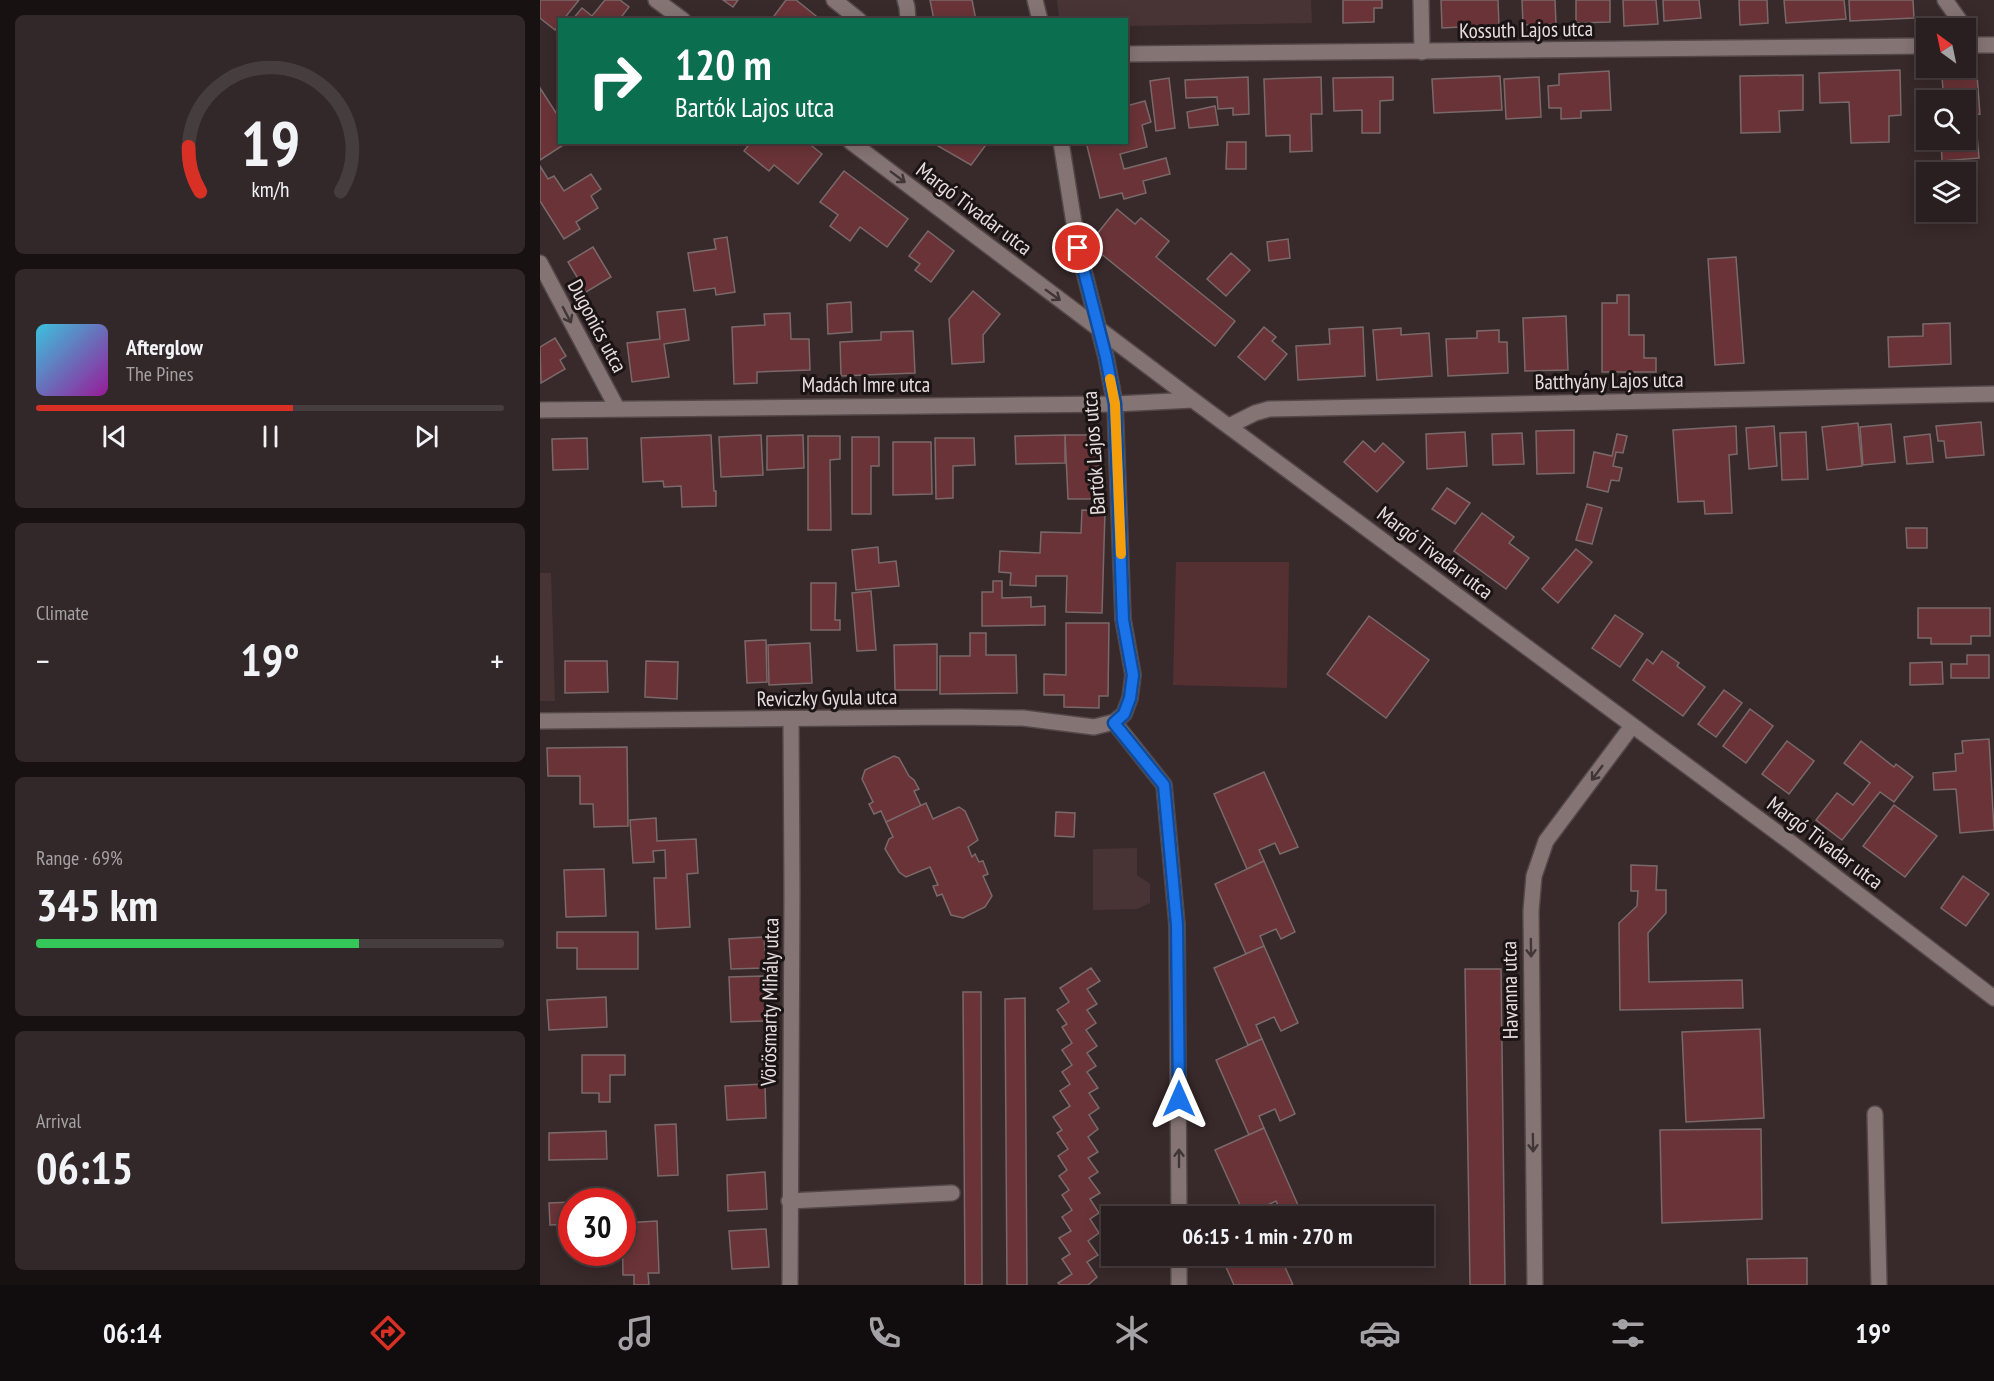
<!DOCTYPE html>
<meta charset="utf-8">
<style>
body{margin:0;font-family:"PT Sans Narrow",sans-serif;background:#322729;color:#f1f3f6;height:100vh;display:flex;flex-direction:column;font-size:22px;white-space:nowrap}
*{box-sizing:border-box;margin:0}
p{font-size:20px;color:#a5a2a5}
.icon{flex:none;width:33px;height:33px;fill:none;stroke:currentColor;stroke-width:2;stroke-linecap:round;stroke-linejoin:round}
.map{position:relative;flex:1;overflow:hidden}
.sheet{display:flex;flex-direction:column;gap:15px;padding:15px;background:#171112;width:540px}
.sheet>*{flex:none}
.banner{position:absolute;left:18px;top:18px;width:570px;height:126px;border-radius:0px;box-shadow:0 3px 15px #0003,0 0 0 2px #463d3e;background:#0b6e4f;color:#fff;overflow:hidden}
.needle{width:39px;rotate:327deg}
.controls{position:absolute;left:1376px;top:18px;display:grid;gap:12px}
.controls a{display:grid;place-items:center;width:60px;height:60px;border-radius:0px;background:#2a1f20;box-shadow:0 3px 15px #0003,0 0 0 2px #463d3e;font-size:30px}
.speed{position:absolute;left:18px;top:1188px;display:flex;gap:12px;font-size:30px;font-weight:700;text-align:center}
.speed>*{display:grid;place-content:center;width:78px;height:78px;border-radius:50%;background:#2a1f20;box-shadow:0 3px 15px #0003,0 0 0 2px #463d3e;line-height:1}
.speed .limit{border:9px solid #d22;background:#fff;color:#111}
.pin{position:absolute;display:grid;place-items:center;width:51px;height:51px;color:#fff;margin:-26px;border:3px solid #fff;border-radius:50%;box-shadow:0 2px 6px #0007}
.me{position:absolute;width:66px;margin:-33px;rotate:0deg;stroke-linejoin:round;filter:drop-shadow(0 0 4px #0008)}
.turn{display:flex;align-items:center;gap:21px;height:126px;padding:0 18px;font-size:27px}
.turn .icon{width:78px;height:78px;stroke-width:2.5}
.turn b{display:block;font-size:42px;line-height:51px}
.big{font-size:45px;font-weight:700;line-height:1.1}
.sheet .card{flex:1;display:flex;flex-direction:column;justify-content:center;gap:9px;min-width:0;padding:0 21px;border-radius:9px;background:#322729}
.sheet .dial{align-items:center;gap:0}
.dial svg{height:156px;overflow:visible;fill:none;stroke:#463d3e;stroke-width:7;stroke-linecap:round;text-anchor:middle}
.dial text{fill:#f1f3f6;stroke:none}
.song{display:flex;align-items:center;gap:18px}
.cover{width:72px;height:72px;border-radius:9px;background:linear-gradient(135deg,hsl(190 70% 55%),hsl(300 70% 35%))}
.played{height:6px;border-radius:3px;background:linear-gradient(90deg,#d93025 55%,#463d3e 55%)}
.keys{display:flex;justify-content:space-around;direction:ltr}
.heat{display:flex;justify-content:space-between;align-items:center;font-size:33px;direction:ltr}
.charge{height:9px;border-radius:4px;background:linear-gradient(90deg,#34c759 69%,#463d3e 0)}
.trip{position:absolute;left:561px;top:1206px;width:333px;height:60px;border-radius:0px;background:#2a1f20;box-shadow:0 3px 15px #0003,0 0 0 2px #463d3e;font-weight:700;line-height:60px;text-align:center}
.dock{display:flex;height:96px;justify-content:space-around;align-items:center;background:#110c0d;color:#a5a2a5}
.dock .icon{width:42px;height:42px}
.dock .current{color:#d93025}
.dock b{font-size:27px;color:#f1f3f6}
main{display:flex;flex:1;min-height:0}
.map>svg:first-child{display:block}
.built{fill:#493435}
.green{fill:#553032}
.building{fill:#6a3337;stroke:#7a696a;stroke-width:1.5}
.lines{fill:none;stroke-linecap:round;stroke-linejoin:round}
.street-casing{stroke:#534747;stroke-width:18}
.secondary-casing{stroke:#534747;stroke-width:18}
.street{stroke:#857474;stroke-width:15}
.secondary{stroke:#857474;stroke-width:15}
.oneway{stroke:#403636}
.route-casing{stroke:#114b97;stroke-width:15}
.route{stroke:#1a73e8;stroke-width:10}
.slow{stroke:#f59e0b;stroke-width:10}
.labels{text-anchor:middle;stroke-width:6;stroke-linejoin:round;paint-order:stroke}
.street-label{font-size:21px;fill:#e7ddde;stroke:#1b1414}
</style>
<main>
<section class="sheet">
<div class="card dial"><svg viewBox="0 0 100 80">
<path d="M14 69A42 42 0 1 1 86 69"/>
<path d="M14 69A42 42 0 0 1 8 46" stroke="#d93025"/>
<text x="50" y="56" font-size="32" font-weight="700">19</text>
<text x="50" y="72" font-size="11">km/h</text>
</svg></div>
<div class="card">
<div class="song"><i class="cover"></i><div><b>Afterglow</b><p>The Pines</p></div></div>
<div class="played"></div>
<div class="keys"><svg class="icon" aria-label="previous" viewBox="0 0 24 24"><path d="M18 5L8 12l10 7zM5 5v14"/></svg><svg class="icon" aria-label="pause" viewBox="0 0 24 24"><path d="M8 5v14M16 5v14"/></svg><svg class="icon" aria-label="next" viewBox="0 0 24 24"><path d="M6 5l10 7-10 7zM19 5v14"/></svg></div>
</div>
<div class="card"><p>Climate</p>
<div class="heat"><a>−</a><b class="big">19°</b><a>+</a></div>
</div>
<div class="card"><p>Range · 69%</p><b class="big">345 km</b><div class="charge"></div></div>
<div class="card"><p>Arrival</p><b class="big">06:15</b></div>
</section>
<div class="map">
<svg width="1454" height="1285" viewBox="0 0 1454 1285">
<rect width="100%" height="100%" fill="#38292a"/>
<g class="built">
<path d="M517,0H771L772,23L587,26L586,20L519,19Z"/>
<path d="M0,573H11L15,701H0Z"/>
<path d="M597,848V875L610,884V903L597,909L553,910V849Z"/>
</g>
<path class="green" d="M636,562H749L747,688L633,685Z"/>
<g class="building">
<path d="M0,0H39L23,20H20V24L15,30L0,18Z"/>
<path d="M65,0H80L89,7L79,20H32L42,8L52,16Z"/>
<path d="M183,0H198L193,7Z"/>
<path d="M246,0H256L281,20H231Z"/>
<path d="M390,0H432L436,20H394Z"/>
<path d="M803,0H842V8H834V22L803,23Z"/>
<path d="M901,0H958L959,25L902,28Z"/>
<path d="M982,0H1015L1016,24L983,25Z"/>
<path d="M1036,0H1070V22L1036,23Z"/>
<path d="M1083,0H1116L1118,24L1084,26Z"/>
<path d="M1123,0H1159L1161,18L1124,21Z"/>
<path d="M1199,0H1227L1228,23L1200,25Z"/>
<path d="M1244,0H1304L1306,19L1246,23Z"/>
<path d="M1309,0H1373L1374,18L1310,21Z"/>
<path d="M1360,70L1361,115L1349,116V142L1311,143L1309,102L1280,103L1279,73Z"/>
<path d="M1069,71L1071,110L1041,111V118L1021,119V108H1009L1008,86L1019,85V74Z"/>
<path d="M1263,75V110L1239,111L1240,132L1201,133L1200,76Z"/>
<path d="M1437,75L1440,114L1425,116V100H1404L1402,78Z"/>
<path d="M960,76L962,110L894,113L892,79Z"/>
<path d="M708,77L709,114L693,115V108L678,109L677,97L646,98L645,80Z"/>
<path d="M781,77L782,114H771L772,151L750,152V135L726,136L724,79Z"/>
<path d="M853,77V100L840,101V133H822V110L794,111L793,78Z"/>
<path d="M999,77L1001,117L966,119L964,79Z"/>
<path d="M629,78L635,128L616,131L610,81Z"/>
<path d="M0,88L20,119V142H28L0,160Z"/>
<path d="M605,101L611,122L602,125L607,147L580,154L584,169L626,158L630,174L603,181L606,193L584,199L582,193L560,198L546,142H586V106Z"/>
<path d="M675,106L678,125L649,128L647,112Z"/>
<path d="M1436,124L1439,158L1402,161L1401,140H1425V125Z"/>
<path d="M211,142H267L282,154L258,184L234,165L229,171L204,151Z"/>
<path d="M400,142H448L431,165L398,146Z"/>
<path d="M687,142H706V169H686Z"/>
<path d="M0,166L8,179L14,176L24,191L51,174L61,189L51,196L58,208L36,222L40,229L24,239L0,201Z"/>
<path d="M304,171L368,219L347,247L320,227L310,241L290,226L298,215L280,202Z"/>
<path d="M577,209L595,224L601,218L629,241L616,257L695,321L675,346L549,244Z"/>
<path d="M388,231L414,251L391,282L375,270L380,264L369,256Z"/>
<path d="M187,237L195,292L176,295L175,288L154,291L148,253L176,249L174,239Z"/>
<path d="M748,239L750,258L729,261L727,242Z"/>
<path d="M53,247L71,277L46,292L28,262Z"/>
<path d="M691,253L710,270L686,296L667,279Z"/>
<path d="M1196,257L1204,363L1175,365L1168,259Z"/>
<path d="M433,291L460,314L443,335L444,362L412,364L409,319Z"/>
<path d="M1077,295H1089V335H1104V358H1116V372H1062V303H1077Z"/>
<path d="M311,302L312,332L288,334L287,304Z"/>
<path d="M145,309L149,340L124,344L129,377L92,382L87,343L120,339L117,312Z"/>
<path d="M250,313L251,339H269L270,370L217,372V383L194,384L192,327L225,325L224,314Z"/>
<path d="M1026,316L1028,370L985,371L983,318Z"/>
<path d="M1410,323L1411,364L1349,367L1348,337L1383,336V324Z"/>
<path d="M724,327L736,337L732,341L747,354L725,380L698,357Z"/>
<path d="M823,327L825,376L758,380L756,346L790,344L789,329Z"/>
<path d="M861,328V335L889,333L892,376L837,380L833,330Z"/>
<path d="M959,330V342H967L968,373L908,376L906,339L937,338V331Z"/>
<path d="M373,331L375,373L301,376L300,342L341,340V332Z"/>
<path d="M15,338L26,356L20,360L25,369L1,383L0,347Z"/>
<path d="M1441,422L1444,455L1406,458L1404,441H1398L1396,426Z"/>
<path d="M1318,423L1322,466L1287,470L1282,427Z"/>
<path d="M1351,424L1355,462L1323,465L1320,427Z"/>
<path d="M1196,426L1197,454L1189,455L1192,513L1165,514L1164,501L1138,502L1133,430Z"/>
<path d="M1234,426L1237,466L1209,469L1206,428Z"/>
<path d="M1034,430V473L997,474L996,431Z"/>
<path d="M925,432L927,466L887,469L886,434Z"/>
<path d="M1266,432L1268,479L1242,480L1240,433Z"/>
<path d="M982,433L984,464L953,465L952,434Z"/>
<path d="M1077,434L1087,436L1083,453L1076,452L1073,466L1082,468L1079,481L1071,480L1068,492L1047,487L1054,452L1072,456Z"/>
<path d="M1390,434L1393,462L1367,464L1364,437Z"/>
<path d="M171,435L174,491H176V506L142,507L141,486L124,487L123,481L103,482L101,438Z"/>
<path d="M221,435L223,475L181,477L179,437Z"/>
<path d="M263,435L264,468L227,470V436Z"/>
<path d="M525,435H552L559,441V499H528Z"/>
<path d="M525,435V463L476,464L475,436Z"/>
<path d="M268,436H300V459L290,460L291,530H268Z"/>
<path d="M312,437H339V466H331V514H312Z"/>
<path d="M47,438L48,469L13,470L12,439Z"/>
<path d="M395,438H434L435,465L413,466V498L396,499Z"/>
<path d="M823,441L835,452L843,443L864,462L837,492L804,462Z"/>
<path d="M353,442H391L392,494L353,495Z"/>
<path d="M907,488L930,503L915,524L892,509Z"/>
<path d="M1047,504L1062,508L1052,544L1036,540Z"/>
<path d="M542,510L565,511L562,613L526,612L527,576H496V586L470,585L471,573L459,572L460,551L500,553L501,532L541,533Z"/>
<path d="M942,513L974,537L969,543L989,558L966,589L914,551Z"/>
<path d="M1366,528H1387V548H1367Z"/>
<path d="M338,547L339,563L356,561L359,586L316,590L312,550Z"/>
<path d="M1036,549L1052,562L1018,603L1002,589Z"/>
<path d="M453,581H462V598L491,597V607L505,606V625L442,626V592H453Z"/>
<path d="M271,583H296L295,620H300V630H271Z"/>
<path d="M331,591L336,650L317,651L312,593Z"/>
<path d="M1378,608H1450V636H1431V644H1391V638H1378Z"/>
<path d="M1075,615L1103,634L1080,667L1052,648Z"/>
<path d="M829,616L889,660L846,718L787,674Z"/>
<path d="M526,623H569L568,696H559V708L524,707V695H504V674L526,675Z"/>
<path d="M430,633H446V655H476L477,693L400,694V656H430Z"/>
<path d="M226,640L227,682L207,683L205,641Z"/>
<path d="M270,643L272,683L229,685L228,645Z"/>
<path d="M397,644V690H355L354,645Z"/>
<path d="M1122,651L1139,663L1137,666L1165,687L1143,716L1093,680L1107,659L1113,664Z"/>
<path d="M1427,655H1449V678H1411V664H1427Z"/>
<path d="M25,661H67L68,692L25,693Z"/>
<path d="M106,661L138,662L137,699L105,697Z"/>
<path d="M1402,662L1403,684L1370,685V663Z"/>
<path d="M1184,690L1202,703L1176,737L1158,724Z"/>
<path d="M1210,709L1233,726L1206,763L1183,746Z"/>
<path d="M1449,739L1454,830L1420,833L1416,789L1394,790L1393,773L1416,771L1415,754L1423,753L1422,741Z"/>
<path d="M1247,741L1274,761L1249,794L1222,774Z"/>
<path d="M1321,741L1354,767L1356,764L1373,777L1354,802L1340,792L1302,840L1276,820L1297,793L1313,805L1330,783L1304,763Z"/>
<path d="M87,747L88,826L54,827L53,804H40V776H8L7,748Z"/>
<path d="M354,756L359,758L369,776L374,780L379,789L374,791L381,806L346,822L341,811L334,814L329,804L333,802L322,779L325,770Z"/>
<path d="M724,772L758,847L740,854L735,843L719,850L724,861L707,869L674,794Z"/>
<path d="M386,803L393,819L419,807L425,811L438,840L428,847L432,857L435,854L439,862L443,861L448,874L443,876L452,896L445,907L423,918L411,915L402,894L397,896L393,886L398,885L390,867L366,877L359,872L345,849L349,839L353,837L346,822Z"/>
<path d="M1354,805L1397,836L1365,877L1323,846Z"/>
<path d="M516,812L535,813L534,837L515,836Z"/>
<path d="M116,818L117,841L156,839L158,873L147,874L150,927L116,929L114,878H126L125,850L113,851L114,862L93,863L90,820Z"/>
<path d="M724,861L755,932L741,939L736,929L720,936L724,946L706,954L675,884Z"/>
<path d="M1091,865L1117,866L1116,890H1126V913L1108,933L1109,982L1202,980L1203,1008L1080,1010L1079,923L1097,906L1098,891H1091Z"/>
<path d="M64,869L66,916L26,917L24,870Z"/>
<path d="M1423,876L1449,894L1426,926L1401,908Z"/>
<path d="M17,932H98V969H37V948H17Z"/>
<path d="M224,937L226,968L191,969L189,939Z"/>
<path d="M724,946L758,1023L741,1031L734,1017L716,1025L722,1039L708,1045L674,968Z"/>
<path d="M551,968L560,981L547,989L557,1004L547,1010L556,1023L546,1030L557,1046L547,1053L556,1066L547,1072L558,1088L549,1093L559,1108L549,1115L558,1129L548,1137L558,1152L548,1158L558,1172L549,1178L560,1193L550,1199L559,1213L550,1219L559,1233L548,1241L558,1255L547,1262L557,1277L548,1285H520L518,1283L532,1274L522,1259L530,1254L519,1238L531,1231L522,1217L532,1210L522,1195L529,1190L519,1176L527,1170L518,1156L528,1149L517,1133L522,1130L513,1117L530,1106L520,1091L530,1084L522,1072L532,1065L522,1050L532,1043L522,1027L527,1024L517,1010L529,1002L520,988Z"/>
<path d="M925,969H961L965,1285H930Z"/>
<path d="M223,976L225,1021L191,1022L189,977Z"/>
<path d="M423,992H441L442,1285H425Z"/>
<path d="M66,997L67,1027L9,1030L7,1000Z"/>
<path d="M485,998L487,1285H467L465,999Z"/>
<path d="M1220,1029L1224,1118L1146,1122L1142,1032Z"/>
<path d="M722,1039L755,1114L740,1121L735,1109L719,1116L724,1128L709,1135L676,1060Z"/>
<path d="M42,1055H85V1075H70V1102H59V1093H42Z"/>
<path d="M225,1084L226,1118L187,1120L185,1086Z"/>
<path d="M136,1124L138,1175L118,1176L115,1125Z"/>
<path d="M724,1128L758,1205L741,1212L736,1201L719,1209L723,1216H705L675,1150Z"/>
<path d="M1221,1129L1222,1219L1122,1223L1120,1130Z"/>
<path d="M66,1131L67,1159L9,1160V1133Z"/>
<path d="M225,1172L227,1209L188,1211L187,1175Z"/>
<path d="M32,1202V1224L10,1225L9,1203Z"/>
<path d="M117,1221L119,1273H108L109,1285H94V1275H83L82,1223Z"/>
<path d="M226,1229L229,1267L192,1269L189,1231Z"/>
<path d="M681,1256H740L753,1285H694Z"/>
<path d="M1267,1258V1285H1208L1207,1259Z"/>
</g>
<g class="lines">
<g class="street-casing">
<g id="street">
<path d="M294,0L319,20"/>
<path d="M365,0L367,7L368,20"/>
<path d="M495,0L500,20"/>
<path d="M881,0L882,52"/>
<path d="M1405,0L1425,28"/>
<path d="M1425,45H1454"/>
<path d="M586,54L1386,46"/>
<path d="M0,263L77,408"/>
<path d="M0,410L575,404L653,400"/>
<path d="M689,426L715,413L729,409L1454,394"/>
<path d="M0,721L416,717L483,718L554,727L574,722L584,714L590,698L593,675L583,619L575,404L566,357L538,248L521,142"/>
<path d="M574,722L624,785L637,925L639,1216"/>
<path d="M1335,1114L1339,1285"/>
<path d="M249,1201L412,1193"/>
<path d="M639,1256V1285"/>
<path d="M250,1285L252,892L251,719"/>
<path d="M995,1285L991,911L994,876L1006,841L1092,726"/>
</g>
</g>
<g class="secondary-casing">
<g id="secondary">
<path d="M116,0L143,20"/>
<path d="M311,142L653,400L1254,845L1454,998"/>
</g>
</g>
<use href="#street" class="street"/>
<use href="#secondary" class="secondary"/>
</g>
<defs><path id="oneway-shaft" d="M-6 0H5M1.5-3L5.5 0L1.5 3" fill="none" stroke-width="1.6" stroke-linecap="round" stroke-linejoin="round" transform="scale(1.5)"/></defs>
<g class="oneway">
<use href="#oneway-shaft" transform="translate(358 177) rotate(37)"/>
<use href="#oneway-shaft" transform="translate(513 295) rotate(36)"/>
<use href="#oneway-shaft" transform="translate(27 315) rotate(62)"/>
<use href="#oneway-shaft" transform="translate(1057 773) rotate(127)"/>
<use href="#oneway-shaft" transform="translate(991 948) rotate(89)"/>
<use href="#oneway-shaft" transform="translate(993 1143) rotate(89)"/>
<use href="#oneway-shaft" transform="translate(639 1158) rotate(-90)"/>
</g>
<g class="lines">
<g class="route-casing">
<path id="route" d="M538,248L566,357L575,404L583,620L593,675L590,698L584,714L574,723L624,785L637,925L639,1099"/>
</g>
<use href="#route" class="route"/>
<path class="slow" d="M570,379L575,404L581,554"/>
</g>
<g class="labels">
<g class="street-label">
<text transform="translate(986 30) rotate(-1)" y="7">Kossuth Lajos utca</text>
<text transform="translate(434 209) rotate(37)" y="7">Margó Tivadar utca</text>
<text transform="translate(57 326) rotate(62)" y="7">Dugonics utca</text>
<text transform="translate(1069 381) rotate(-1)" y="7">Batthyány Lajos utca</text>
<text x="326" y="392">Madách Imre utca</text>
<text transform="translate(554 453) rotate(-94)" y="7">Bartók Lajos utca</text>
<text transform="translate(895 553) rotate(37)" y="7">Margó Tivadar utca</text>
<text transform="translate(287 698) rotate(-1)" y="7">Reviczky Gyula utca</text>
<text transform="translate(1285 843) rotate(37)" y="7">Margó Tivadar utca</text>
<text transform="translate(970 990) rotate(-91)" y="7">Havanna utca</text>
<text transform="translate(230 1002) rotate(-89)" y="7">Vörösmarty Mihály utca</text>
</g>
</g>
</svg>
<div class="controls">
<a><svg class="needle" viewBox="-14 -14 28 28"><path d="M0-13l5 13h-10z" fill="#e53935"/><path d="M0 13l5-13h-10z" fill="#a5a2a5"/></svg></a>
<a><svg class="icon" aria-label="search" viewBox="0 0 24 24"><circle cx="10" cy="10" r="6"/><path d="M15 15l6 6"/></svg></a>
<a><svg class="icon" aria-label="layers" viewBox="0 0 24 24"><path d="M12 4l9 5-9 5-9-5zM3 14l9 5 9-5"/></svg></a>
</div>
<div class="speed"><div class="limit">30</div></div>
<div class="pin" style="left:538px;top:248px;background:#d93025"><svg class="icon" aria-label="arrive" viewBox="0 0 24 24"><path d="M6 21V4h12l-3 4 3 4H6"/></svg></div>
<svg class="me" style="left:639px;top:1099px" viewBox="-20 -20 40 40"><path d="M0-17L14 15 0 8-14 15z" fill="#1a73e8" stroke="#fff" stroke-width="4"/></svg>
<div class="trip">06:15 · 1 min · 270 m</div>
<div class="banner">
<div class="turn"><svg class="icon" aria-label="right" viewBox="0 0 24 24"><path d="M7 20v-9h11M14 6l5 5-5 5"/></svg><div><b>120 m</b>Bartók Lajos utca</div></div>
</div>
</div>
</main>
<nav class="dock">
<b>06:14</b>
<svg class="icon current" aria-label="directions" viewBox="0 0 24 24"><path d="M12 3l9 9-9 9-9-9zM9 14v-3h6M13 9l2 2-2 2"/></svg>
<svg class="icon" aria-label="music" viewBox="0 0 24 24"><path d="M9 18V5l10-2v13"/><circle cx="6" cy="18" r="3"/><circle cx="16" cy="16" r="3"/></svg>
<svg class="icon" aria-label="phone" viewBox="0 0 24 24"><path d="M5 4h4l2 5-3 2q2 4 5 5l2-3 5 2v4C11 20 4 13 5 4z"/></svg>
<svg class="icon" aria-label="climate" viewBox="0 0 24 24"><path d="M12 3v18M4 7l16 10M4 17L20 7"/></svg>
<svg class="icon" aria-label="car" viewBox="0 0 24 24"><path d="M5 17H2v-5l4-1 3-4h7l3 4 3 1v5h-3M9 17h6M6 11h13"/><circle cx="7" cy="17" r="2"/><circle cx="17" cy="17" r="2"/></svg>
<svg class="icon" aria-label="filters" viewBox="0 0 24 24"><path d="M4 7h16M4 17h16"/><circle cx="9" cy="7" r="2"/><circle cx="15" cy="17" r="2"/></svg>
<b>19°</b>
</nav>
